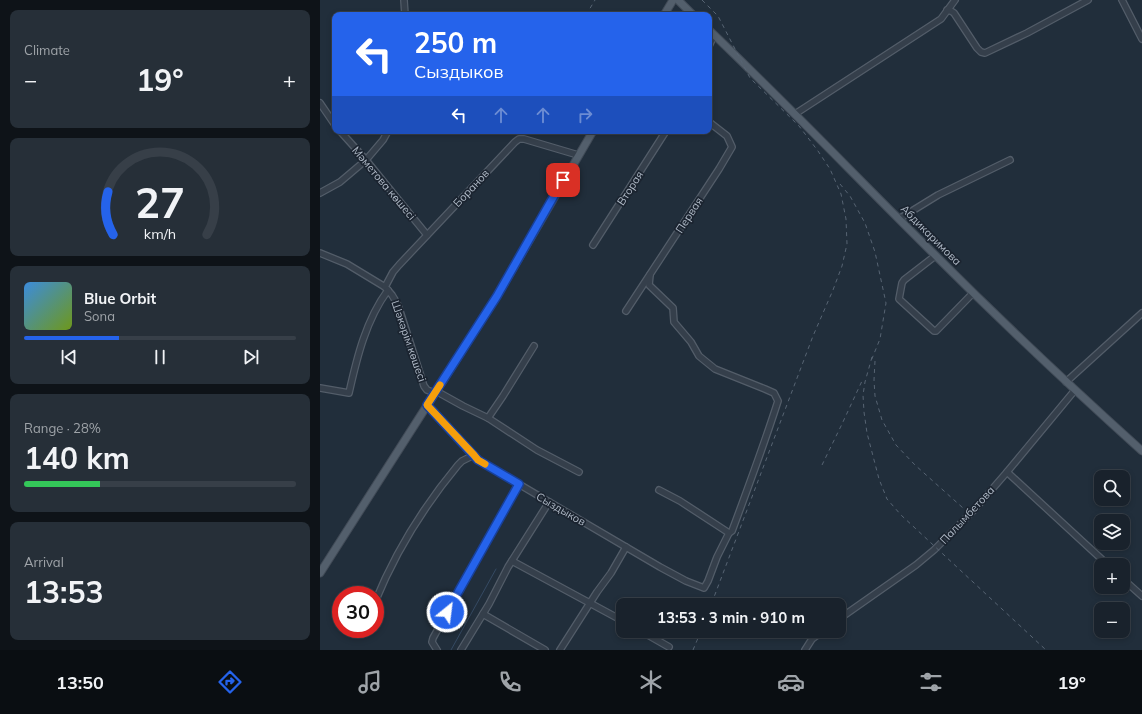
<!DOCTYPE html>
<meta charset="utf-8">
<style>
body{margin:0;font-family:Mulish,sans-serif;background:#262f38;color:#f1f3f6;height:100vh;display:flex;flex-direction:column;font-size:15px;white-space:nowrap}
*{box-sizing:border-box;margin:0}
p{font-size:13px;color:#9fa4a9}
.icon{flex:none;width:22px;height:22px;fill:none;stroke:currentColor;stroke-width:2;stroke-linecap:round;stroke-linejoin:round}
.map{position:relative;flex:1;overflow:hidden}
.drawer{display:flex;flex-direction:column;gap:10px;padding:10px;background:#0e1318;width:320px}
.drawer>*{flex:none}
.hud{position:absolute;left:12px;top:12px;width:380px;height:122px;border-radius:8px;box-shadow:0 2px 6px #0003,0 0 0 1px #373f48;background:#2563eb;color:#fff;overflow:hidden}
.tools{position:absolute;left:774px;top:470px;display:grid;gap:8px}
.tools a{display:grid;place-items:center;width:36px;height:36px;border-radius:8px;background:#19222c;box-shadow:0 2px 6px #0003,0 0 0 1px #373f48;font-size:20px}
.speed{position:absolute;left:12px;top:586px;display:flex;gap:8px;font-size:20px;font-weight:700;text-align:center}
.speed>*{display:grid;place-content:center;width:52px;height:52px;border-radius:50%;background:#19222c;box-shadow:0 2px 6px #0003,0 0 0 1px #373f48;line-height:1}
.speed .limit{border:6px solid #d22;background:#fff;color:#111}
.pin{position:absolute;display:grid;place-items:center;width:34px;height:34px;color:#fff;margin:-17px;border-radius:8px;box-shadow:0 2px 6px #0006}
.me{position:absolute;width:44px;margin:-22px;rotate:29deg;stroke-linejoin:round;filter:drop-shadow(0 0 3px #0008)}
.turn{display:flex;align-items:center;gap:14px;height:84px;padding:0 16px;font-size:18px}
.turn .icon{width:52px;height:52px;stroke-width:2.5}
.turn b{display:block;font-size:28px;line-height:34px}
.lanes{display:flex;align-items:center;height:38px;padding:0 16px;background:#0003;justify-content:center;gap:20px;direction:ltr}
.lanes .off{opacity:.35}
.big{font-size:30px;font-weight:700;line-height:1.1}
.drawer .tile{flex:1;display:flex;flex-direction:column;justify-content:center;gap:6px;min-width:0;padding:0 14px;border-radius:8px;background:#262f38}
.drawer .dial{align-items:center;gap:0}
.dial svg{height:104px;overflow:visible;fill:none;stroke:#373f48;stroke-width:7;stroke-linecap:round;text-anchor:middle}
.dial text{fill:#f1f3f6;stroke:none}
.song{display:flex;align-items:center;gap:12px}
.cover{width:48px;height:48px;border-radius:6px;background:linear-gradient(135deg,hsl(210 70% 55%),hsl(80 70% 35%))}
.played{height:4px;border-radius:2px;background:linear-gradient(90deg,#2563eb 35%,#373f48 35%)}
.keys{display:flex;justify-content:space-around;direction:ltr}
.heat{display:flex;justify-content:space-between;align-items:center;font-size:22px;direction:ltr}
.charge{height:6px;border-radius:3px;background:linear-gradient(90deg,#34c759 28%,#373f48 0)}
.trip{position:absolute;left:296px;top:598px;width:230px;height:40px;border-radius:8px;background:#19222c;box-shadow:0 2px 6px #0003,0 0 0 1px #373f48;font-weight:700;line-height:40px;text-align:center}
.tab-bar{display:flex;height:64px;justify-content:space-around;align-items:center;background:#0a0e12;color:#9fa4a9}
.tab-bar .icon{width:28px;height:28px}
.tab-bar .selected{color:#2563eb}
.tab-bar b{font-size:18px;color:#f1f3f6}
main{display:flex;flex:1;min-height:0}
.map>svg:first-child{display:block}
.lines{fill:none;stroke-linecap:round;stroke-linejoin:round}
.stream{stroke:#354a63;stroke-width:1}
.minor-casing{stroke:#535d69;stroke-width:8}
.major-casing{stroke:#414b57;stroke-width:9}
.minor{stroke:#353f4b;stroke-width:5.5}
.major{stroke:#535f6c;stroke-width:7}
.rail{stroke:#576473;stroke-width:1;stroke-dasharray:4 4;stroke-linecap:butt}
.route-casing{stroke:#184099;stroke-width:10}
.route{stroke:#2563eb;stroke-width:7}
.slow{stroke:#f59e0b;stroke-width:7}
.labels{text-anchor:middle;stroke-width:3.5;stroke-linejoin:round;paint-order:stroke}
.street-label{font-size:11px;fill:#b0bac7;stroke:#1b2430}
</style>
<main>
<section class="drawer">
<div class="tile"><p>Climate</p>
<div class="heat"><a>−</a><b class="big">19°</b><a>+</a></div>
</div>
<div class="tile dial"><svg viewBox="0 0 100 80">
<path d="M14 69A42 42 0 1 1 86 69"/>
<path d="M14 69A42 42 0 0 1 10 36" stroke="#2563eb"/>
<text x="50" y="56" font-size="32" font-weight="700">27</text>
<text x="50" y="72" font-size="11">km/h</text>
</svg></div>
<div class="tile">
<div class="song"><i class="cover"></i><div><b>Blue Orbit</b><p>Sona</p></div></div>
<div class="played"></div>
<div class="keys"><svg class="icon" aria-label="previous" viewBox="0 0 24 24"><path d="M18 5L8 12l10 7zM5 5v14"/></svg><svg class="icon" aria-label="pause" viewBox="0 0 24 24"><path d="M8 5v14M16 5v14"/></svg><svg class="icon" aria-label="next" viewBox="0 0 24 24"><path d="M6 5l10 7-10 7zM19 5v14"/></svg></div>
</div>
<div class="tile"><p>Range · 28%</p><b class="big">140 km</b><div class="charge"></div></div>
<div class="tile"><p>Arrival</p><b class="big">13:53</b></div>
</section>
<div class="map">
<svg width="822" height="650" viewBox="0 0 822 650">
<rect width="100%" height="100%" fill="#212e3b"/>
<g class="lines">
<path class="stream" d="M131,650L176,569"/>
<g class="minor-casing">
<g id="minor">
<path d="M84,0L85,15"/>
<path d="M802,0L822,39"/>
<path d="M627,10L631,11L634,13L657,48L661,52L665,53L707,33L768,0"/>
<path d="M389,46L394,35"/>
<path d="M0,103L15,125"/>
<path d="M475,114L621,19L635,0"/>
<path d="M20,131L46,160L107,235"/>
<path d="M0,193L20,182L46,160L63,140L68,131"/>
<path d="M579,219L618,195L690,160"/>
<path d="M273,245L346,131"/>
<path d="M0,253L27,264L65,287L72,295L78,305L104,386L107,390L115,393"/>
<path d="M615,256L584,280L582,283L579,299L614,331H616L653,293"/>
<path d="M330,275L329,285L353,308L354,322L371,342L379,356L395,369L445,389L454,393L458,401C444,445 428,488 412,531L409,533"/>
<path d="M65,287L73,272L79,265L195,142L199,139H204L258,155"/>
<path d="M306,311L399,169L412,147L407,136L389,122"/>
<path d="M746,382L822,313"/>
<path d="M0,388L29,393C37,357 46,320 68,290"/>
<path d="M116,391L143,406L168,418L183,396L214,346"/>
<path d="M107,405L158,460L219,496L340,567L366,581L384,588L388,581L397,557L409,533L360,501L339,490"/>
<path d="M168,418L217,450L259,472"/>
<path d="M687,472L788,565"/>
<path d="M192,561L303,621"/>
<path d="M803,579L822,596"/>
<path d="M55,602C75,553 104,506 138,465L142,461L154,455"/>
<path d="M163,614L225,650"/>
<path d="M519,619L596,565L614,550L654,510L687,472L755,390"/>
<path d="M321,631L349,647"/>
<path d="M117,650L112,642L113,638L199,484"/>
<path d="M141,650L169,604L188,567L229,502"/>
<path d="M240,650L277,592L291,573L306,547"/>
<path d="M485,650L492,639L503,631"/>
</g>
</g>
<g class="major-casing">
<g id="major">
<path d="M358,0L373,15"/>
<path d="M344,15L353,0"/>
<path d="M389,30C466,103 539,180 615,255C682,322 751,387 822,451"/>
<path d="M0,573L177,296L273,131"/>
</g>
</g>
<use href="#minor" class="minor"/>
<use href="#major" class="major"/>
<g class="rail">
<path d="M382,0L398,16L430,78L479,126L498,151L510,169L521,194L526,219L527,244L522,266L513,290L493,336L391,605"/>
<path d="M266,15L275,0"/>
<path d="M520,184L530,196L545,223L555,252L566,303L560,339L551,361"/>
<path d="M552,357L545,382L543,395L544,412L547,433L559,479L567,499L581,515L726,650"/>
<path d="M555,361L554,380L555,396L562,420L576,445L595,465L643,508"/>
<path d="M502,465L522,424L542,381"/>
<path d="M373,650L381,631"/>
</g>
</g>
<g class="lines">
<g class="route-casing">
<path id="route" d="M127,612L199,484L158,460L107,405L177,296L243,180"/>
</g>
<use href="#route" class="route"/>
<path class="slow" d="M120,385L107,405L154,455L158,460L165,464"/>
</g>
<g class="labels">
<g class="street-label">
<text transform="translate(64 183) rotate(50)" y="4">Мәметова көшесі</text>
<text transform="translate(151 188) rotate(-47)" y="4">Боранов</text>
<text transform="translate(310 188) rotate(-57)" y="4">Вторая</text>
<text transform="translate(369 215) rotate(-57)" y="4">Первая</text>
<text transform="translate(611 235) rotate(45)" y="4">Абдикаримова</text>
<text transform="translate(89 341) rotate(71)" y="4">Шәкәрім көшесі</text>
<text transform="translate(241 509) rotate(30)" y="4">Сыздыков</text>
<text transform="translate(647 515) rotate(-47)" y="4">Палымбетова</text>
</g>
</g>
</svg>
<div class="tools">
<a><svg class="icon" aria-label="search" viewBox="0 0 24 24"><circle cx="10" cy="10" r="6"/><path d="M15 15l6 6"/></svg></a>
<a><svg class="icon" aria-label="layers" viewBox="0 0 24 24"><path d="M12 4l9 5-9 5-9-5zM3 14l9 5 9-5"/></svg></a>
<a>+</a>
<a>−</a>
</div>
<div class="speed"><div class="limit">30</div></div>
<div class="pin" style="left:243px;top:180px;background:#d93025"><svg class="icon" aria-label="arrive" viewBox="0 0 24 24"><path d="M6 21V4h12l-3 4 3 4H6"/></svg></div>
<svg class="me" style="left:127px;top:612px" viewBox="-20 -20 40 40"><circle r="17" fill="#2563eb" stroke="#fff" stroke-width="3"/><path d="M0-11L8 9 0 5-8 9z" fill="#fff"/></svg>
<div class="trip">13:53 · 3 min · 910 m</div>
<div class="hud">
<div class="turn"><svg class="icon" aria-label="left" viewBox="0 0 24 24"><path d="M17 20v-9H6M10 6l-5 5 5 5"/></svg><div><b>250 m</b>Сыздыков</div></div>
<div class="lanes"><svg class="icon" aria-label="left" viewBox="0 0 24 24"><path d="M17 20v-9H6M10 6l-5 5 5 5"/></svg><svg class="icon off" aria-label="ahead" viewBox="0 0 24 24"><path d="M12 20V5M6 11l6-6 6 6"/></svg><svg class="icon off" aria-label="ahead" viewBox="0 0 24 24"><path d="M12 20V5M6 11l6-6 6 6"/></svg><svg class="icon off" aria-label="right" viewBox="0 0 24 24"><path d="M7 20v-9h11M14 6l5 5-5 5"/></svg></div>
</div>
</div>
</main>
<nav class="tab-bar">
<b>13:50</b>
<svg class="icon selected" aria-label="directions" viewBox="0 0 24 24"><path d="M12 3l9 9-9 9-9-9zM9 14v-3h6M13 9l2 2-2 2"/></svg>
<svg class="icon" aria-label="music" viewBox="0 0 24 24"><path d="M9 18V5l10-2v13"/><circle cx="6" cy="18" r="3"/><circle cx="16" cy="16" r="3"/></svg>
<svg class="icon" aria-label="phone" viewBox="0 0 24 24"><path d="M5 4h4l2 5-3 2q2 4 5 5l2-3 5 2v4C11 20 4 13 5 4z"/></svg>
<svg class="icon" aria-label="climate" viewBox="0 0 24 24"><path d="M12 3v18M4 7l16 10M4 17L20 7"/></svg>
<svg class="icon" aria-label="car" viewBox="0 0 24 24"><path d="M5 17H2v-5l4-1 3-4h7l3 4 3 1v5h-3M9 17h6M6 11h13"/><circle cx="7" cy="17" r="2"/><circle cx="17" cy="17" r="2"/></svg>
<svg class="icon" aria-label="filters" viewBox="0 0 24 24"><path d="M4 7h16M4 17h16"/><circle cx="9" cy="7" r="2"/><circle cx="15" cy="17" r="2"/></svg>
<b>19°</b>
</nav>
